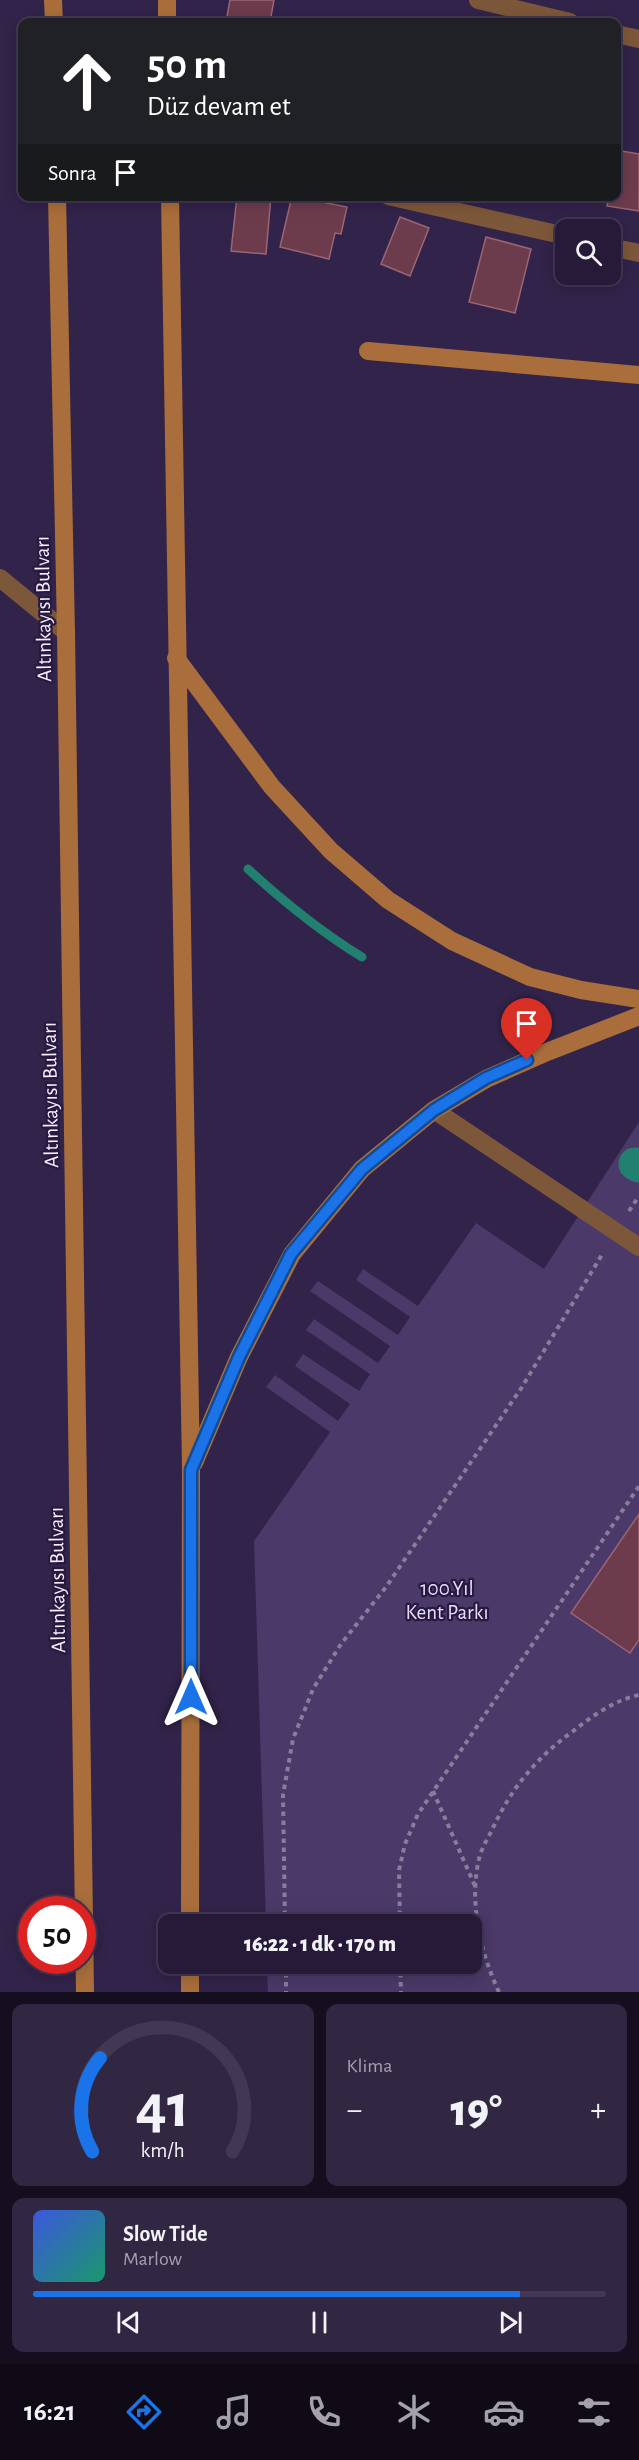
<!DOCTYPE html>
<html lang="tr">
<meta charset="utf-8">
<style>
body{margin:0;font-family:"Alegreya Sans",sans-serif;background:#322743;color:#f1f3f6;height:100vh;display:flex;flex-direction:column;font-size:22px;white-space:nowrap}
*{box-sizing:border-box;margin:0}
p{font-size:20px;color:#a4a1ae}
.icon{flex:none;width:33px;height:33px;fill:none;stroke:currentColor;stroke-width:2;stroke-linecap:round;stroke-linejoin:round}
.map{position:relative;height:1992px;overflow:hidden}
.panel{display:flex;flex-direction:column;gap:12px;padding:12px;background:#150e1f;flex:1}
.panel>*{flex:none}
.guide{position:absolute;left:18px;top:18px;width:603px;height:183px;border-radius:12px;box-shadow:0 3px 15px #0003,0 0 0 2px #423853;background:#202124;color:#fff;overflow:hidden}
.buttons{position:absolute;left:555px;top:219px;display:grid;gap:12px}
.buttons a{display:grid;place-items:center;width:66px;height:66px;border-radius:12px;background:#261a38;box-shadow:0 3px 15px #0003,0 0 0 2px #423853;font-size:30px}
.speed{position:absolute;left:18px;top:1896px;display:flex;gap:12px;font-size:30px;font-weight:700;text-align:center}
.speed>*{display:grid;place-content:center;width:78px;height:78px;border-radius:50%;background:#261a38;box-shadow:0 3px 15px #0003,0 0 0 2px #423853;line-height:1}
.speed .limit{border:9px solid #d22;background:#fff;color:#111}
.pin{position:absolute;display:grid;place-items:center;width:51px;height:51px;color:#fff;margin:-62px -26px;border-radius:50% 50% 50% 0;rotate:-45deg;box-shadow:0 0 6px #0007}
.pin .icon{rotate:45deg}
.me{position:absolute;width:66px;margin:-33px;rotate:0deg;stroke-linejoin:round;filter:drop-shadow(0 0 4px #0008)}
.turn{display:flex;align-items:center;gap:21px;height:126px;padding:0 30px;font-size:27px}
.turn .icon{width:78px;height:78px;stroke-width:2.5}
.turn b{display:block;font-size:42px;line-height:51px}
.then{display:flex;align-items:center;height:57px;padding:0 30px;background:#0003;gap:12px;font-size:22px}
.big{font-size:45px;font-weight:800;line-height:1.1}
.panel .card{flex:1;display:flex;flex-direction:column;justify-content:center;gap:9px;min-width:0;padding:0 21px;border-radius:12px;background:#322743}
.panel .dial{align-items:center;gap:0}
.dial svg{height:156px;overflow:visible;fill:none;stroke:#423853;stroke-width:7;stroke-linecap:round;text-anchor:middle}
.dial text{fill:#f1f3f6;stroke:none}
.song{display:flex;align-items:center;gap:18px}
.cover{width:72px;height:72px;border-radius:9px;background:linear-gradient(135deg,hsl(230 70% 55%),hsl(160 70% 35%))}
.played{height:6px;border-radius:3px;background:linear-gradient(90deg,#1a73e8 85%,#423853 85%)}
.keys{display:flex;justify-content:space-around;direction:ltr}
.heat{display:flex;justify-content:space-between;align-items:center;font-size:33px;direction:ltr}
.panel .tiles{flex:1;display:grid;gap:12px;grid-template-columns:1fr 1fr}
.card:last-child{grid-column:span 2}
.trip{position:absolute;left:158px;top:1914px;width:324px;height:60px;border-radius:12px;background:#261a38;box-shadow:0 3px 15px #0003,0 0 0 2px #423853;font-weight:800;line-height:60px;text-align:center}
.menu{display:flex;height:96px;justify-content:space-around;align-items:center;background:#0f0a16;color:#a4a1ae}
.menu .icon{width:42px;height:42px}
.menu .on{color:#1a73e8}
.menu b{font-size:27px;color:#f1f3f6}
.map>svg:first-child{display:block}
.green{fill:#4b3969}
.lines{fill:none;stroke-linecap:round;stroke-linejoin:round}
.stream{stroke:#228071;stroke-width:9}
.canal{stroke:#228071;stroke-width:33}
.building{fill:#6d3c4c;stroke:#9a6575;stroke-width:1.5}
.path{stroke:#887d9a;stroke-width:4;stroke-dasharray:4.5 4.5;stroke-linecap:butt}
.street{stroke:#7d5739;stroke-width:18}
.secondary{stroke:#a96e3b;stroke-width:18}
.route-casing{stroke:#114b97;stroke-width:15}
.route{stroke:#1a73e8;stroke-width:10}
.labels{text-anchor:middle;stroke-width:4.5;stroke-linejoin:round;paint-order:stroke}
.street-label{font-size:21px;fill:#f3eefe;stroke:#28193f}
.park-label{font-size:21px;fill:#e6dbfd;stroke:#28193f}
</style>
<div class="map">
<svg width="639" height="1992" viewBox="0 0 639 1992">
<rect width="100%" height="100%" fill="#32234a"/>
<path class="green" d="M639,1122V1992H268L267,1964H471V1924H266L254,1541L330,1432L266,1387L275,1375L338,1421L350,1404L295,1366L303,1354L359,1391L370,1374L306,1330L314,1319L378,1363L390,1346L310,1291L318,1281L398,1335L410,1317L356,1280L363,1269L418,1306L476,1223L544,1269Z"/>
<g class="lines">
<path class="stream" d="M248,869C284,902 321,932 362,957"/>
<path class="canal" d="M635,1164L639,1166"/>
</g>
<g class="building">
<path d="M230,0H274L270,22H226Z"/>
<path d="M616,150L639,154V211L607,206L609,196H616Z"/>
<path d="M237,196H271L266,254L231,251Z"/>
<path d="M292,196L347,207L341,234L335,233L329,259L280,247Z"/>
<path d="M400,217L429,228L410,276L381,264Z"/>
<path d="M486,237L531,249L515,313L469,302Z"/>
<path d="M639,1514V1640L630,1653L571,1613Z"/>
</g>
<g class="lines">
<g class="path">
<path d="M629,1211L639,1196"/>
<path d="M433,1791L475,1886"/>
<path d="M285,1924L283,1795L293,1739L313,1689L341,1644L386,1587L522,1387L603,1253"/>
<path d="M400,1924L399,1870L405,1844L418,1814L639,1486"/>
<path d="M286,1964V1992"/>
<path d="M400,1964L401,1992"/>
<path d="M499,1992C480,1952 468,1900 480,1855C483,1846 488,1838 492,1830C510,1790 536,1758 572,1732C591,1717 614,1700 639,1695"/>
</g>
<g class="street">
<path d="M478,0L570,22"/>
<path d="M616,34L639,39"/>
<path d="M388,196L566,236"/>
<path d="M610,247L639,253"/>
<path d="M0,578L66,632"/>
<path d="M434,1110L639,1247"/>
</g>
<g class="secondary">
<path d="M53,0L54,22"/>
<path d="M167,0V22"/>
<path d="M57,196L66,632L85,1992"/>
<path d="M170,196L191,1471L190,1924"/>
<path d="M368,351L639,375"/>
<path d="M176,658L272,787L331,851L388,900L452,941L530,977L581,990L639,999"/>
<path d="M194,1463L239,1357L292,1254L362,1169L434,1110L486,1079L547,1052L639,1016"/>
<path d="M190,1992V1964"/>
</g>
</g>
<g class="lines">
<g class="route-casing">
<path id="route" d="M191,1697V1470L239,1357L291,1254L362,1169L434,1110L486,1078L527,1060"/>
</g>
<use href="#route" class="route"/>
</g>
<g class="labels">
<g class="street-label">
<text transform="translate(43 609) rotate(-91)" y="7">Altınkayısı Bulvarı</text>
<text transform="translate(50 1095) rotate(-91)" y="7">Altınkayısı Bulvarı</text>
<text transform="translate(57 1580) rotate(-91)" y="7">Altınkayısı Bulvarı</text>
</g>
<g class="park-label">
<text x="447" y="1595">100.Yıl<tspan x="447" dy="24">Kent Parkı</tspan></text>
</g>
</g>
</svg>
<div class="buttons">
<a><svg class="icon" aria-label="search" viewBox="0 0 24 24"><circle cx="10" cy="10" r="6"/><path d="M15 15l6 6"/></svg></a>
</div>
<div class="speed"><div class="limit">50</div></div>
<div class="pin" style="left:527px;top:1060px;background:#d93025"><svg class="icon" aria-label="arrive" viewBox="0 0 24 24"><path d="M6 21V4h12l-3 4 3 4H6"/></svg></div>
<svg class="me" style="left:191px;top:1697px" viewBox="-20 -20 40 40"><path d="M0-17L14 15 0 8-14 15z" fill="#1a73e8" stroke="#fff" stroke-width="4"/></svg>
<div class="trip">16:22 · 1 dk · 170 m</div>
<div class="guide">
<div class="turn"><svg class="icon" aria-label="ahead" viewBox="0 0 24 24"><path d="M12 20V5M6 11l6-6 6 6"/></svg><div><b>50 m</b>Düz devam et</div></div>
<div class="then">Sonra<svg class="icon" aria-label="arrive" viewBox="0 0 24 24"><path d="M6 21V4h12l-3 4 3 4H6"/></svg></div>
</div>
</div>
<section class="panel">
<div class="tiles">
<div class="card dial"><svg viewBox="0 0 100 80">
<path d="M14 69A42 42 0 1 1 86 69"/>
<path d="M14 69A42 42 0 0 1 18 21" stroke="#1a73e8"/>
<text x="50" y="56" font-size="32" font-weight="700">41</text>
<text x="50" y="72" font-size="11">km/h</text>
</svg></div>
<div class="card"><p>Klima</p>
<div class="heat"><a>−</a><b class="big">19°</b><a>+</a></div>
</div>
<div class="card">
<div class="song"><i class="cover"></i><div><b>Slow Tide</b><p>Marlow</p></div></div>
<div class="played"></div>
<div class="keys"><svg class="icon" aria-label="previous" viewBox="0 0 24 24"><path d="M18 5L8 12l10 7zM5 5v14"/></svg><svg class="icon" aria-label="pause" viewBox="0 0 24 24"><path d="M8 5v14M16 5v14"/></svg><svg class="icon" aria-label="next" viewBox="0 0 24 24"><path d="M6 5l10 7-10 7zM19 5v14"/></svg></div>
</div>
</div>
</section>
<nav class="menu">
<b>16:21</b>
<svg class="icon on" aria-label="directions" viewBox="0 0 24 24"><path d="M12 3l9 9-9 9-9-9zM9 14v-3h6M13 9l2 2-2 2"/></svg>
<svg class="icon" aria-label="music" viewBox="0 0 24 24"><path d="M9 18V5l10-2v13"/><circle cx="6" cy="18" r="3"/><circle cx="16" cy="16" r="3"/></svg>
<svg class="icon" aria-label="phone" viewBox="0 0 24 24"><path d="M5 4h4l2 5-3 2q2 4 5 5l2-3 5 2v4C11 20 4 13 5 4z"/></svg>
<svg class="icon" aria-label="climate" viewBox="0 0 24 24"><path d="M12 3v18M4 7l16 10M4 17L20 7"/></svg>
<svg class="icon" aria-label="car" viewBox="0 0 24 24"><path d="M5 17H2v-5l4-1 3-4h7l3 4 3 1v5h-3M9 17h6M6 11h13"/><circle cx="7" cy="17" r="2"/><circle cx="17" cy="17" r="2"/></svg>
<svg class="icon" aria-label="filters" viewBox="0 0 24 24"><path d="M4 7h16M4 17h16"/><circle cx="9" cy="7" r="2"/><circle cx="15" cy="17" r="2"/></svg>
</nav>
